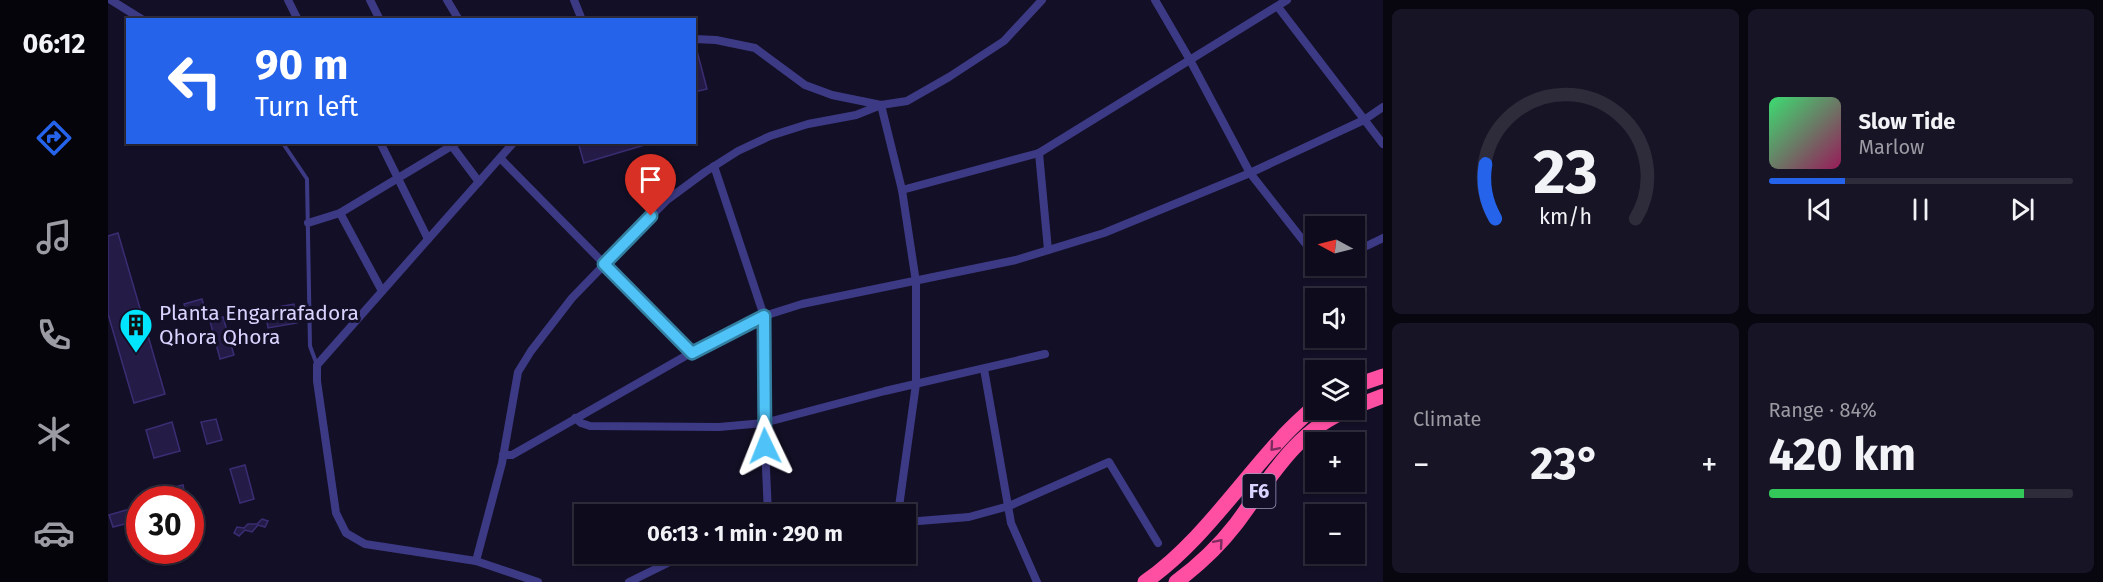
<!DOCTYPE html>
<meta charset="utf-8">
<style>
body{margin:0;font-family:"Fira Sans",sans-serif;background:#171425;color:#f1f3f6;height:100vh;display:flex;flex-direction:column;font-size:22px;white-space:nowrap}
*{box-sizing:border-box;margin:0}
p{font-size:20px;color:#9b9ba3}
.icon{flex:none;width:33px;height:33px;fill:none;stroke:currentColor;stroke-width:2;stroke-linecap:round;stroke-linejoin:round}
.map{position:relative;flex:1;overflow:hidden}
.details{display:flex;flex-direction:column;gap:9px;padding:9px;background:#08060f;width:720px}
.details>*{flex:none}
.guide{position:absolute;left:18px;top:18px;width:570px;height:126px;border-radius:0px;box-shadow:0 2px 4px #0004,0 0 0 2px #2e2b3b;background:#2563eb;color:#fff;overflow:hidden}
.needle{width:39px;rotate:277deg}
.fabs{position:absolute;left:1197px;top:216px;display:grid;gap:12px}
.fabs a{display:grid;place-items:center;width:60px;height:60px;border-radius:0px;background:#0e0b1c;box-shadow:0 2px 4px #0004,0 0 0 2px #2e2b3b;font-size:30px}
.speed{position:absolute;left:18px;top:486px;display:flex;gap:12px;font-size:30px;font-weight:700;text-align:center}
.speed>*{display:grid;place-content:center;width:78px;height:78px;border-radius:50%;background:#0e0b1c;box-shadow:0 2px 4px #0004,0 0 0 2px #2e2b3b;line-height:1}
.speed .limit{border:9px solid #d22;background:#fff;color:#111}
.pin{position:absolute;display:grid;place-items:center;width:51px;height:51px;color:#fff;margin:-62px -26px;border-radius:50% 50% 50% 0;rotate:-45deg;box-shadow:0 0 6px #0007}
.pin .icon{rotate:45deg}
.me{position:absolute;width:66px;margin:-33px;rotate:358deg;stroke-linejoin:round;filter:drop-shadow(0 0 4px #0008)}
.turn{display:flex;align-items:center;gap:21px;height:126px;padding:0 30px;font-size:27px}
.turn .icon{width:78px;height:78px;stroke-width:2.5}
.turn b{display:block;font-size:42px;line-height:51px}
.big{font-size:45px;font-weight:700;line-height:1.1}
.details .card{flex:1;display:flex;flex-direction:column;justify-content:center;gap:9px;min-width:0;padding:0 21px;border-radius:9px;background:#171425}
.details .dial{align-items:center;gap:0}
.dial svg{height:156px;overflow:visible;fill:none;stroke:#2e2b3b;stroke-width:7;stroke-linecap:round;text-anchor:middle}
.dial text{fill:#f1f3f6;stroke:none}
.song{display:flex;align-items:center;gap:18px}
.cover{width:72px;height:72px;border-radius:9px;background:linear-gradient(135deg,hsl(140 70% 55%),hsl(330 70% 35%))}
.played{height:6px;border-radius:3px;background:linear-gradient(90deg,#2563eb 25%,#2e2b3b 25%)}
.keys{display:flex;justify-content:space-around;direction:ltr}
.heat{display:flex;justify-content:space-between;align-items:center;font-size:33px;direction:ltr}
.charge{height:9px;border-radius:4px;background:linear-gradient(90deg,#34c759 84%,#2e2b3b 0)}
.details .tiles{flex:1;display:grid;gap:9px;grid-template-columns:repeat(2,1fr)}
.trip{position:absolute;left:466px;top:504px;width:342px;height:60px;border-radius:0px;background:#0e0b1c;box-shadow:0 2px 4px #0004,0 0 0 2px #2e2b3b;font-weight:700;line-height:60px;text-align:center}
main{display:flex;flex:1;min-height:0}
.dock{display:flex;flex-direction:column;width:108px;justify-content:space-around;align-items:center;background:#06040b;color:#9b9ba3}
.dock .icon{width:42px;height:42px}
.dock .on{color:#2563eb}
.dock b{font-size:27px;color:#f1f3f6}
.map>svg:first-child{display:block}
.building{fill:#241b47;stroke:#3b2d73;stroke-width:1.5}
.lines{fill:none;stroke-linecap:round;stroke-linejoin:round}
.lane{stroke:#3d3a85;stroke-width:4}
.street{stroke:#3d3a85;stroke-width:8}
.highway{stroke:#ff4fa3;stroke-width:15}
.oneway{stroke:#7d2c5e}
.route-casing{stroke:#337fa1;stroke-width:15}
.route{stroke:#4fc3f7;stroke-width:10}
.labels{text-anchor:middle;stroke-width:6;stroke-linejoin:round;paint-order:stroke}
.shield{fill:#130f26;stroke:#9e99be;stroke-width:1.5}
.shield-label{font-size:20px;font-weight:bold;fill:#d9d4ff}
.poi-label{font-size:21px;fill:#d9d4ff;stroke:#130f26;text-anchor:start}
</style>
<main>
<nav class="dock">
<b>06:12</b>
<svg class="icon on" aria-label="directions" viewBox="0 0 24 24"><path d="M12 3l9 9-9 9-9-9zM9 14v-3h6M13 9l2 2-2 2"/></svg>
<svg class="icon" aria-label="music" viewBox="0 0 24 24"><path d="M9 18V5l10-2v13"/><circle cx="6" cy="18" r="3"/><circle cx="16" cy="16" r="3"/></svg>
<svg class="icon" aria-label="phone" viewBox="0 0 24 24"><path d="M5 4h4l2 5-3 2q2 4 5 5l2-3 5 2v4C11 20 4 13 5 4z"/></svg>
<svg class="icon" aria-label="climate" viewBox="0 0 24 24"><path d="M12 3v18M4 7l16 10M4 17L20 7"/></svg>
<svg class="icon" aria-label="car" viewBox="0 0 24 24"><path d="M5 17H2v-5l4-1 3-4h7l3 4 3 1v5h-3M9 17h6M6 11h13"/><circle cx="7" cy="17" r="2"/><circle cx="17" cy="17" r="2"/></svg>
</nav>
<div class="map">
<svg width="1275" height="582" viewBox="0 0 1275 582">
<rect width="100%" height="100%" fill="#130f26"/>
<g class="building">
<path d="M589,51L599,89L586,92V52Z"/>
<path d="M470,142H540V144L476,163Z"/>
<path d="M10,233L57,394L26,403L0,314V236Z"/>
<path d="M94,299L99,317L81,322L76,304Z"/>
<path d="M186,304L189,323L160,328L157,309Z"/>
<path d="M115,317L126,355L112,359L102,321Z"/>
<path d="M108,419L114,440L99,444L93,422Z"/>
<path d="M64,422L72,451L46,458L38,430Z"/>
<path d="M137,465L146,499L132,503L122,469Z"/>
<path d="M75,485L78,500H45L43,493Z"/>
<path d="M32,506V520L5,527L1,515Z"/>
<path d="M154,519L160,521L157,527L150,525L144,532L137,530L131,536L126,533L129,527L136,528L140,524H149Z"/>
</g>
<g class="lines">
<path class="lane" d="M174,142L199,179L202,346L209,365"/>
<g class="street">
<path d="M3,0L35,20"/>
<path d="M180,0L190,20"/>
<path d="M262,0L272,20"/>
<path d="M339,0L351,20"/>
<path d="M466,0L474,20"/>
<path d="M1047,0L1082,60L1142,173L1208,257"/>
<path d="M1170,7L1275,144"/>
<path d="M586,39L608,40L647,48L697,85L724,95L773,105L799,101L841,77L896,41L934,0"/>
<path d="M272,142L320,239"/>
<path d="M341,142L371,182"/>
<path d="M406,142L209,365V381L228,513L238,533L257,544L368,561L430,582"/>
<path d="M931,153L940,250"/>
<path d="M392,158L584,353"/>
<path d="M606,166L656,316V423L660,514"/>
<path d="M794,190L931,153L1179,0"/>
<path d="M232,213L274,291"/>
<path d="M200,223L232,213L350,142"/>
<path d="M1246,252L1275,238"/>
<path d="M876,369L903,523L929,582"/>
<path d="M467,418L473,423L482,426L611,427L656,423L777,391L937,354"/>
<path d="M395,455H404L588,350L656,316L694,304L908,260L996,233L1142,173L1256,120L1275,107"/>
<path d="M798,522L861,517L901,506L1001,462L1050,543"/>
<path d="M368,561L394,463L410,372L423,351L464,298L559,200L597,172L630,151L662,136L700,124L748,115L773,105L794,190L808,282V384L790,514"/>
<path d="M521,582L578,554"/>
</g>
<g class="highway">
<path d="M1246,386L1275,376"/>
<path d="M1246,407L1275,396"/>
<path d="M1037,582C1090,545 1128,488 1171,441C1182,428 1195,417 1208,405"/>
<path d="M1068,582C1091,565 1111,546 1128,524C1161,480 1187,431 1240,410"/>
</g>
</g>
<defs><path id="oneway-chevron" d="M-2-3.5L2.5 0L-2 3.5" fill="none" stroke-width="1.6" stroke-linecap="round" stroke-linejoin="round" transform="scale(1.5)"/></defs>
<g class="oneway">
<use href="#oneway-chevron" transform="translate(1166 447) rotate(131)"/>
<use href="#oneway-chevron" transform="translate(1111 543) rotate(-49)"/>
</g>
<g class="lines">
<g class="route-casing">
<path id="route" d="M543,216L496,264L584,353L656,316L657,446"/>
</g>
<use href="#route" class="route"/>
</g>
<defs>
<g id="building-pin" transform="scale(1.725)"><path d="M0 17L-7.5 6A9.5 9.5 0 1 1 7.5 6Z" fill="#00e5ff" stroke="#130f26"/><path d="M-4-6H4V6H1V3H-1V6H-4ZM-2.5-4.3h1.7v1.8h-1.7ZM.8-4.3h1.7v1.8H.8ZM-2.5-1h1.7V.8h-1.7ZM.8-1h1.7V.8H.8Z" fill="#111"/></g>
</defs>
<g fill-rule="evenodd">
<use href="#building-pin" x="28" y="325"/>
</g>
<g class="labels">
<rect class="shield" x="1134.5" y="474" width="33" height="34" rx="4.5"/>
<g class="shield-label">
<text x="1151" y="498">F6</text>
</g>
<g class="poi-label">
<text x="51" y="320">Planta Engarrafadora<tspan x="51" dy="24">Qhora Qhora</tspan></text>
</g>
</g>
</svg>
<div class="fabs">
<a><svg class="needle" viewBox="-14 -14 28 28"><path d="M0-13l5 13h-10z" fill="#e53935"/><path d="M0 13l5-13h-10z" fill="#9b9ba3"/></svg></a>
<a><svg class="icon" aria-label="sound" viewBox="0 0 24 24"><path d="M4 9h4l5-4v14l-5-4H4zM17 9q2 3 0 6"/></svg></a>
<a><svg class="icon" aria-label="layers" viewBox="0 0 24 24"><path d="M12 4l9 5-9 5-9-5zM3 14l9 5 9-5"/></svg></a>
<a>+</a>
<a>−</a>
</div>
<div class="speed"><div class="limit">30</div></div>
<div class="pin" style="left:543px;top:216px;background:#d93025"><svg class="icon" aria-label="arrive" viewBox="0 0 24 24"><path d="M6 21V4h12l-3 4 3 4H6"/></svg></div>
<svg class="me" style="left:657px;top:446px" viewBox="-20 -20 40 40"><path d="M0-17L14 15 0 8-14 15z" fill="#4fc3f7" stroke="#fff" stroke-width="4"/></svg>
<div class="trip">06:13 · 1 min · 290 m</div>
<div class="guide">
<div class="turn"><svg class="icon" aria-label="left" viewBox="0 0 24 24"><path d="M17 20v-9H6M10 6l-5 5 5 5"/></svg><div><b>90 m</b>Turn left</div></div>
</div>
</div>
<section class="details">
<div class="tiles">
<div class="card dial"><svg viewBox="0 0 100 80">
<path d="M14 69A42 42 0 1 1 86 69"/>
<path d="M14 69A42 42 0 0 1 9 41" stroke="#2563eb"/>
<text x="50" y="56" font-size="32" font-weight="700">23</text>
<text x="50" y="72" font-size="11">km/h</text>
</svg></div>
<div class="card">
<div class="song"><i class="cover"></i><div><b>Slow Tide</b><p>Marlow</p></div></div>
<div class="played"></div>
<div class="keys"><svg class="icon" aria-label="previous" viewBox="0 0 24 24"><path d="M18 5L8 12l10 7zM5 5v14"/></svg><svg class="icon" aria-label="pause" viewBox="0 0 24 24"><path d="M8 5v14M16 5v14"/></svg><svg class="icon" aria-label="next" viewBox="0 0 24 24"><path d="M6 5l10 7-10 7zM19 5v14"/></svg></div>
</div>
<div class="card"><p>Climate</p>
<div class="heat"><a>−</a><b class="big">23°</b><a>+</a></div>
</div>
<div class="card"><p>Range · 84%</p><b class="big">420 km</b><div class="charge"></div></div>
</div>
</section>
</main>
